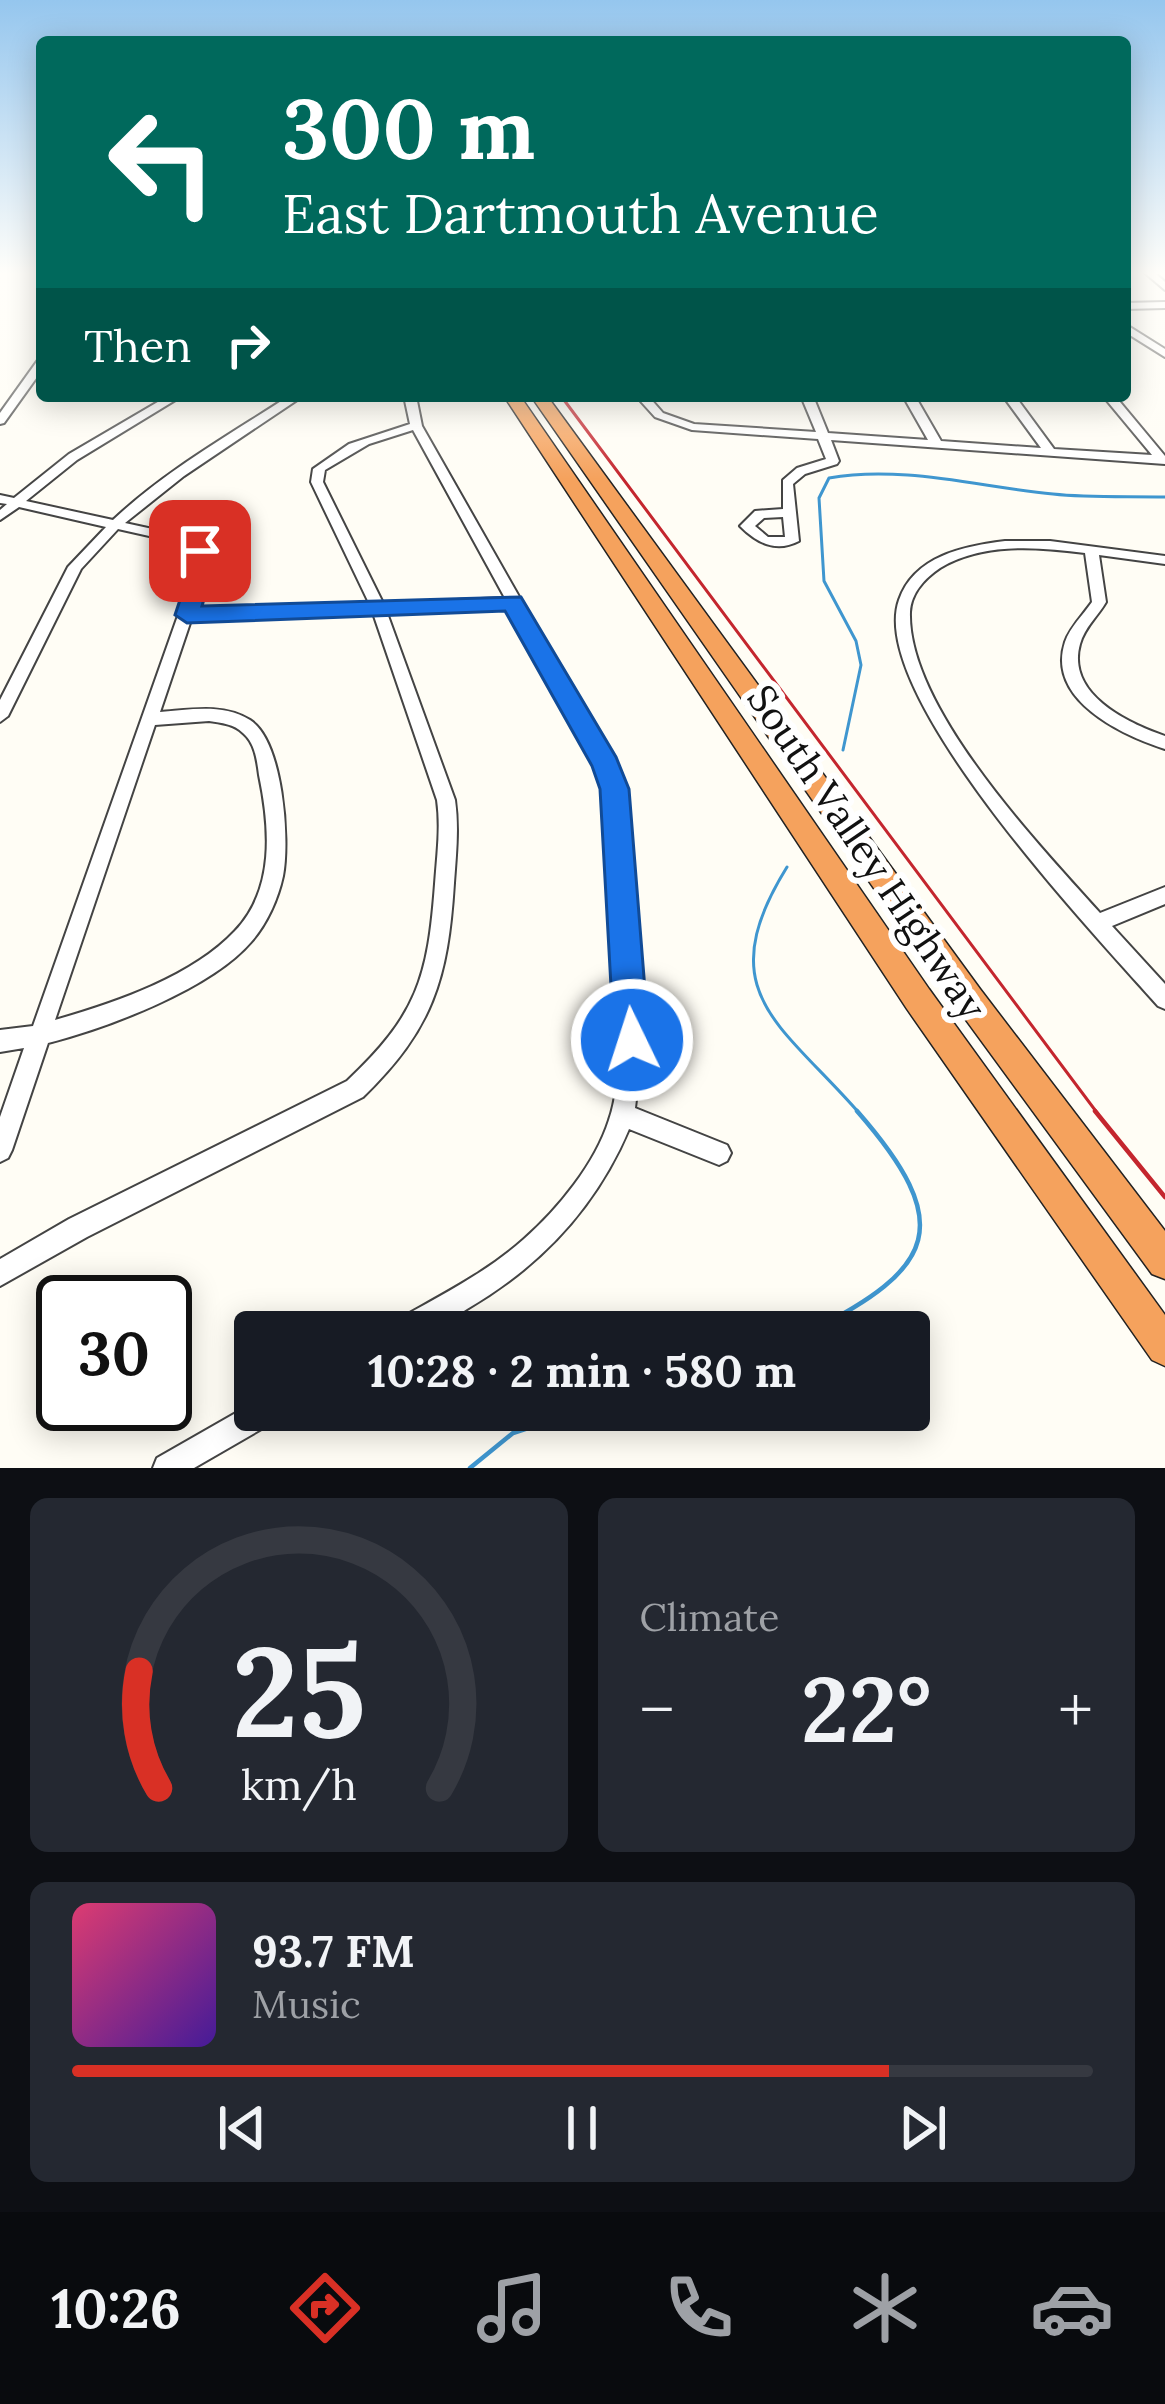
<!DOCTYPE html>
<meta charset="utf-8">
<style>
body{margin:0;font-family:Lora,serif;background:#242831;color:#f1f3f6;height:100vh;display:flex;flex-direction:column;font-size:45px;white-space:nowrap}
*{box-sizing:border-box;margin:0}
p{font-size:39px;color:#9ea1a6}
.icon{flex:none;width:66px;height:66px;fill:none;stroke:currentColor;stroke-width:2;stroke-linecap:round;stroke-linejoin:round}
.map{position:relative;height:1468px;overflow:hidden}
.panel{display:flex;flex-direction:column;gap:30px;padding:30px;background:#0d0f14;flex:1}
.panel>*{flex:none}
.hud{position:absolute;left:36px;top:36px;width:1095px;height:366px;border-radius:12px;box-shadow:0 6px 30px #0003;background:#00695c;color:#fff;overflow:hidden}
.speed{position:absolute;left:36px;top:1275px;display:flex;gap:24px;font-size:60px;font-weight:700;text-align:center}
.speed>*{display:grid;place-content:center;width:156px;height:156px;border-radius:50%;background:#171b24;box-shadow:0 6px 30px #0003;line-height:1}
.speed .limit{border:6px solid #111;border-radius:18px;background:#fff;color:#111}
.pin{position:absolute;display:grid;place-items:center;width:102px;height:102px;color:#fff;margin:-51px;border-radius:24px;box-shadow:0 6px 18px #0006}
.me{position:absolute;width:132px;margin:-66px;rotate:356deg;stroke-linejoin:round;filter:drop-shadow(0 0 9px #0008)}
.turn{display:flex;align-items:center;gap:42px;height:252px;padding:0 48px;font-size:54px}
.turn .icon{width:156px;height:156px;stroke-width:2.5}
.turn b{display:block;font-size:84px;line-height:102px}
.then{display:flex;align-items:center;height:114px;padding:0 48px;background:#0003;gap:24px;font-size:45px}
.big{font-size:90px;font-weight:800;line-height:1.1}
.panel .tile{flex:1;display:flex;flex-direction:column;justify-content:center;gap:18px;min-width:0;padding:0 42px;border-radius:18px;background:#242831}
.panel .dial{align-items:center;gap:0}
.dial svg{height:312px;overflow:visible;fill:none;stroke:#363941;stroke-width:7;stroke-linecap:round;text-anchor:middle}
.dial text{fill:#f1f3f6;stroke:none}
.song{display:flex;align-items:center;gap:36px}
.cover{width:144px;height:144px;border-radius:18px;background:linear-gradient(135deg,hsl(340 70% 55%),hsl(260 70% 35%))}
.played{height:12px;border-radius:6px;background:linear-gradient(90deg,#d93025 80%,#363941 80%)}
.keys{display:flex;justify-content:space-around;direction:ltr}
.heat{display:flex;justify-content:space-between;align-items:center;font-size:66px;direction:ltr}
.panel .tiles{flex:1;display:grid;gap:30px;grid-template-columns:1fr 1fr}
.tile:last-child{grid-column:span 2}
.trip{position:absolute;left:234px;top:1311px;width:696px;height:120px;border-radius:12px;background:#171b24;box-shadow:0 6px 30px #0003;font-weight:800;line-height:120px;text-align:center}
.dock{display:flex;height:192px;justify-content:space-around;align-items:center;background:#090b0e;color:#9ea1a6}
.dock .icon{width:84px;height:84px}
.dock .selected{color:#d93025}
.dock b{font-size:54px;color:#f1f3f6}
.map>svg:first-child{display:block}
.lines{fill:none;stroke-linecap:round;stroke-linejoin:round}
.stream-far1{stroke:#3f96cf;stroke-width:3}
.stream{stroke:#3f96cf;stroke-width:4.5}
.minor-casing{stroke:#444;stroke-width:4}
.highway-casing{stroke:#222;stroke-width:3}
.minor{fill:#fff;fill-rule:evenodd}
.highway{fill:#f5a25d;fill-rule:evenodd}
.tram-far1{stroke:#c4262e;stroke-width:3}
.tram{stroke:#c4262e;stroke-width:4.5}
.route{fill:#1a73e8;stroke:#114b97;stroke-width:3}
.labels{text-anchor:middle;stroke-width:12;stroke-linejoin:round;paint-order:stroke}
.street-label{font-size:39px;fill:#111;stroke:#fff}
</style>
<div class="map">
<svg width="1165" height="1468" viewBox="0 0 1165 1468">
<rect width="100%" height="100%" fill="#fffdf5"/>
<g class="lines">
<g class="stream-far1">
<path d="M843,750L861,665L856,641L824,581L819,498L829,478C902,465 980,487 1053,494C1089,498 1128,496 1165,497"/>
<path d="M787,867C709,993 781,1023 860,1114"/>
</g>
<g class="stream">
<path d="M809,1332C937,1268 956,1224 857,1111"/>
<path d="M470,1468L513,1433L583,1410"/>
</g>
<g class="minor-casing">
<g id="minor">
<path d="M1145,273H1155L1165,282V290Z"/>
<path d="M1165,302V308L1125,309V303Z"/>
<path d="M1125,324L1165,349V357L1125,332Z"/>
<path d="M42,359V370L4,423L0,424V413L38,360Z"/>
<path d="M168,396H182L77,460L26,501L113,520C165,471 229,435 289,396H303L184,476L125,523L185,536L210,555L212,558L194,610L369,603L311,482L313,469L349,444L410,424L404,396H416L422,426L612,760L623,789C632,896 650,1001 635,1108L727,1145L731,1153L727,1161L719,1165L629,1129C596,1207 541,1266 467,1309C455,1316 440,1329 426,1332C415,1335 399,1332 388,1332L392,1323C437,1297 485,1274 524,1239C558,1209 595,1164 609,1120C617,1097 618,1071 620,1047C626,961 612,874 605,789L598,766L511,608L387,613L455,800C459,828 456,855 454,883C448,979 433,1029 363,1097L87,1237L0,1286V1259L69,1219L347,1081C417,1015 428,978 435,884C437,855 441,828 437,800L373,613L191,620L160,712C189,710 223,703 250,720C283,741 290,840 283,876C278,899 267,924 251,942C211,989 107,1028 48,1043L12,1150L8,1158L0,1162V1117L24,1048L0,1052V1030L33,1026L198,559L176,542L118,529L81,569L8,716L0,722V700L68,567L106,527L19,507L0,520V510L7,504L0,503V495L14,498L69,454ZM413,430L505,598L383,603L323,482L325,470L369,444ZM209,721C222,723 234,724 243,733C255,743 257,760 259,775C270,828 275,889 235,931C192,977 114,1003 55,1020L155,725Z"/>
<path d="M636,396H648L663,413L694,424L816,432L801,396H813L828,433L928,440L903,396H915L941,441L1041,448L1003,396H1015L1054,449L1152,455L1103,396H1115L1165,456V464L831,440L839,461L837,464L805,474L793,484L799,541C776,553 757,543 740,526L755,511L783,509V480L797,468L826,459L818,439L692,430L655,417ZM783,517L785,537H768L755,526L764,518Z"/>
<path d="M1005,541H1050L1165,556V564L1099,555L1106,602C1098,616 1084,628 1080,644C1066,694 1127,723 1165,736V749C1122,735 1046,700 1065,642C1070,627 1083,615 1092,602L1085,553C1038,547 983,542 940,568C925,578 911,593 910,612C907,707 1039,845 1100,913L1165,887V904L1112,926L1165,984V1009L1158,1006C1096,936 866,694 899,600C914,556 964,546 1005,541Z"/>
<path d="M255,1402V1410H281L277,1420L194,1468H153L157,1458Z"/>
</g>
</g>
<g class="highway-casing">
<g id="highway">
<path d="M504,396H520L929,989L1165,1315V1366L1152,1360L907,1009Z"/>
<path d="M531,396H547L980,989L1165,1231V1279L1152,1274L958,1009Z"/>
</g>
</g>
<use href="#minor" class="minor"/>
<use href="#highway" class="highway"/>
<path class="tram-far1" d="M561,396L1098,1114"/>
<path class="tram" d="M1095,1111L1165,1197"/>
</g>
<linearGradient id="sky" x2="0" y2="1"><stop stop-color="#95c6ee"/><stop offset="0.57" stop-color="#fffefa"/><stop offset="1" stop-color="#fffefa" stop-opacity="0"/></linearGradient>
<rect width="1165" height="479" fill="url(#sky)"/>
<path class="route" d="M200,544L208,546L216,558L202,606L521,597L616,757L629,789L649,1040L644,1052L632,1058L619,1052L614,1040L600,789L592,766L505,611L187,623L175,615L194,558L189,551Z"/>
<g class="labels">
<g class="street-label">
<text transform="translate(867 852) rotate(56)" y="14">South Valley Highway</text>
</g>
</g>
</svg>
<div class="speed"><div class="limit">30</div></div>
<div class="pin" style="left:200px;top:551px;background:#d93025"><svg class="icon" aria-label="arrive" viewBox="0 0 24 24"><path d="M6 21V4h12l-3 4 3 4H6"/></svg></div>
<svg class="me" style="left:632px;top:1040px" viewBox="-20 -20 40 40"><circle r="17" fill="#1a73e8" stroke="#fff" stroke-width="3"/><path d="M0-11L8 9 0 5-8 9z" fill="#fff"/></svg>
<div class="trip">10:28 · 2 min · 580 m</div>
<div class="hud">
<div class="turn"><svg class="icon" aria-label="left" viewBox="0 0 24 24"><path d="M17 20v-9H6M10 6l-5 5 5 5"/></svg><div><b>300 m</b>East Dartmouth Avenue</div></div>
<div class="then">Then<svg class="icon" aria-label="right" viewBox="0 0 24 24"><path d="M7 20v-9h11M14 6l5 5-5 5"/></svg></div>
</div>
</div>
<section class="panel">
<div class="tiles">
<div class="tile dial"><svg viewBox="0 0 100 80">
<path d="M14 69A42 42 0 1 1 86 69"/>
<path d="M14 69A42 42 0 0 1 9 39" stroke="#d93025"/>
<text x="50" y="56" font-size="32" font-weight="700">25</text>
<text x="50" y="72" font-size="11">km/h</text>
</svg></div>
<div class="tile"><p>Climate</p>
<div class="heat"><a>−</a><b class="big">22°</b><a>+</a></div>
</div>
<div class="tile">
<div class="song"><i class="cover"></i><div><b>93.7 FM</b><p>Music</p></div></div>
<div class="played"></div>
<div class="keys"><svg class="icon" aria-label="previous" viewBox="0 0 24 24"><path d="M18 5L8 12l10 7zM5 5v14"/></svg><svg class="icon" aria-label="pause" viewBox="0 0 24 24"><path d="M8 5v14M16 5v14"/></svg><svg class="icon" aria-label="next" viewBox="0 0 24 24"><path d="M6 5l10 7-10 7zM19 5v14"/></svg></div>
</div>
</div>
</section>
<nav class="dock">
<b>10:26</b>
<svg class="icon selected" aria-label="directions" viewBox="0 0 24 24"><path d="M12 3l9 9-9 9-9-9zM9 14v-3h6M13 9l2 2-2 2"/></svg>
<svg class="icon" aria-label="music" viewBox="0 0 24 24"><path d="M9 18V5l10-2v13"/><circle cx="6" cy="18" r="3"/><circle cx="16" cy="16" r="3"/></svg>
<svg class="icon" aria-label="phone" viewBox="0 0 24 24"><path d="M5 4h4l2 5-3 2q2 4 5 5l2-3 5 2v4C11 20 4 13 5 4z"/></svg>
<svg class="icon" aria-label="climate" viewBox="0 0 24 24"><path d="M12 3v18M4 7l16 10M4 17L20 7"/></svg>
<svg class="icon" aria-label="car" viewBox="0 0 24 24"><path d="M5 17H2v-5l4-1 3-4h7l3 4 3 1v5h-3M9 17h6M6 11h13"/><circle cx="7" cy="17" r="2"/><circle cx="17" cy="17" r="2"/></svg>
</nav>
